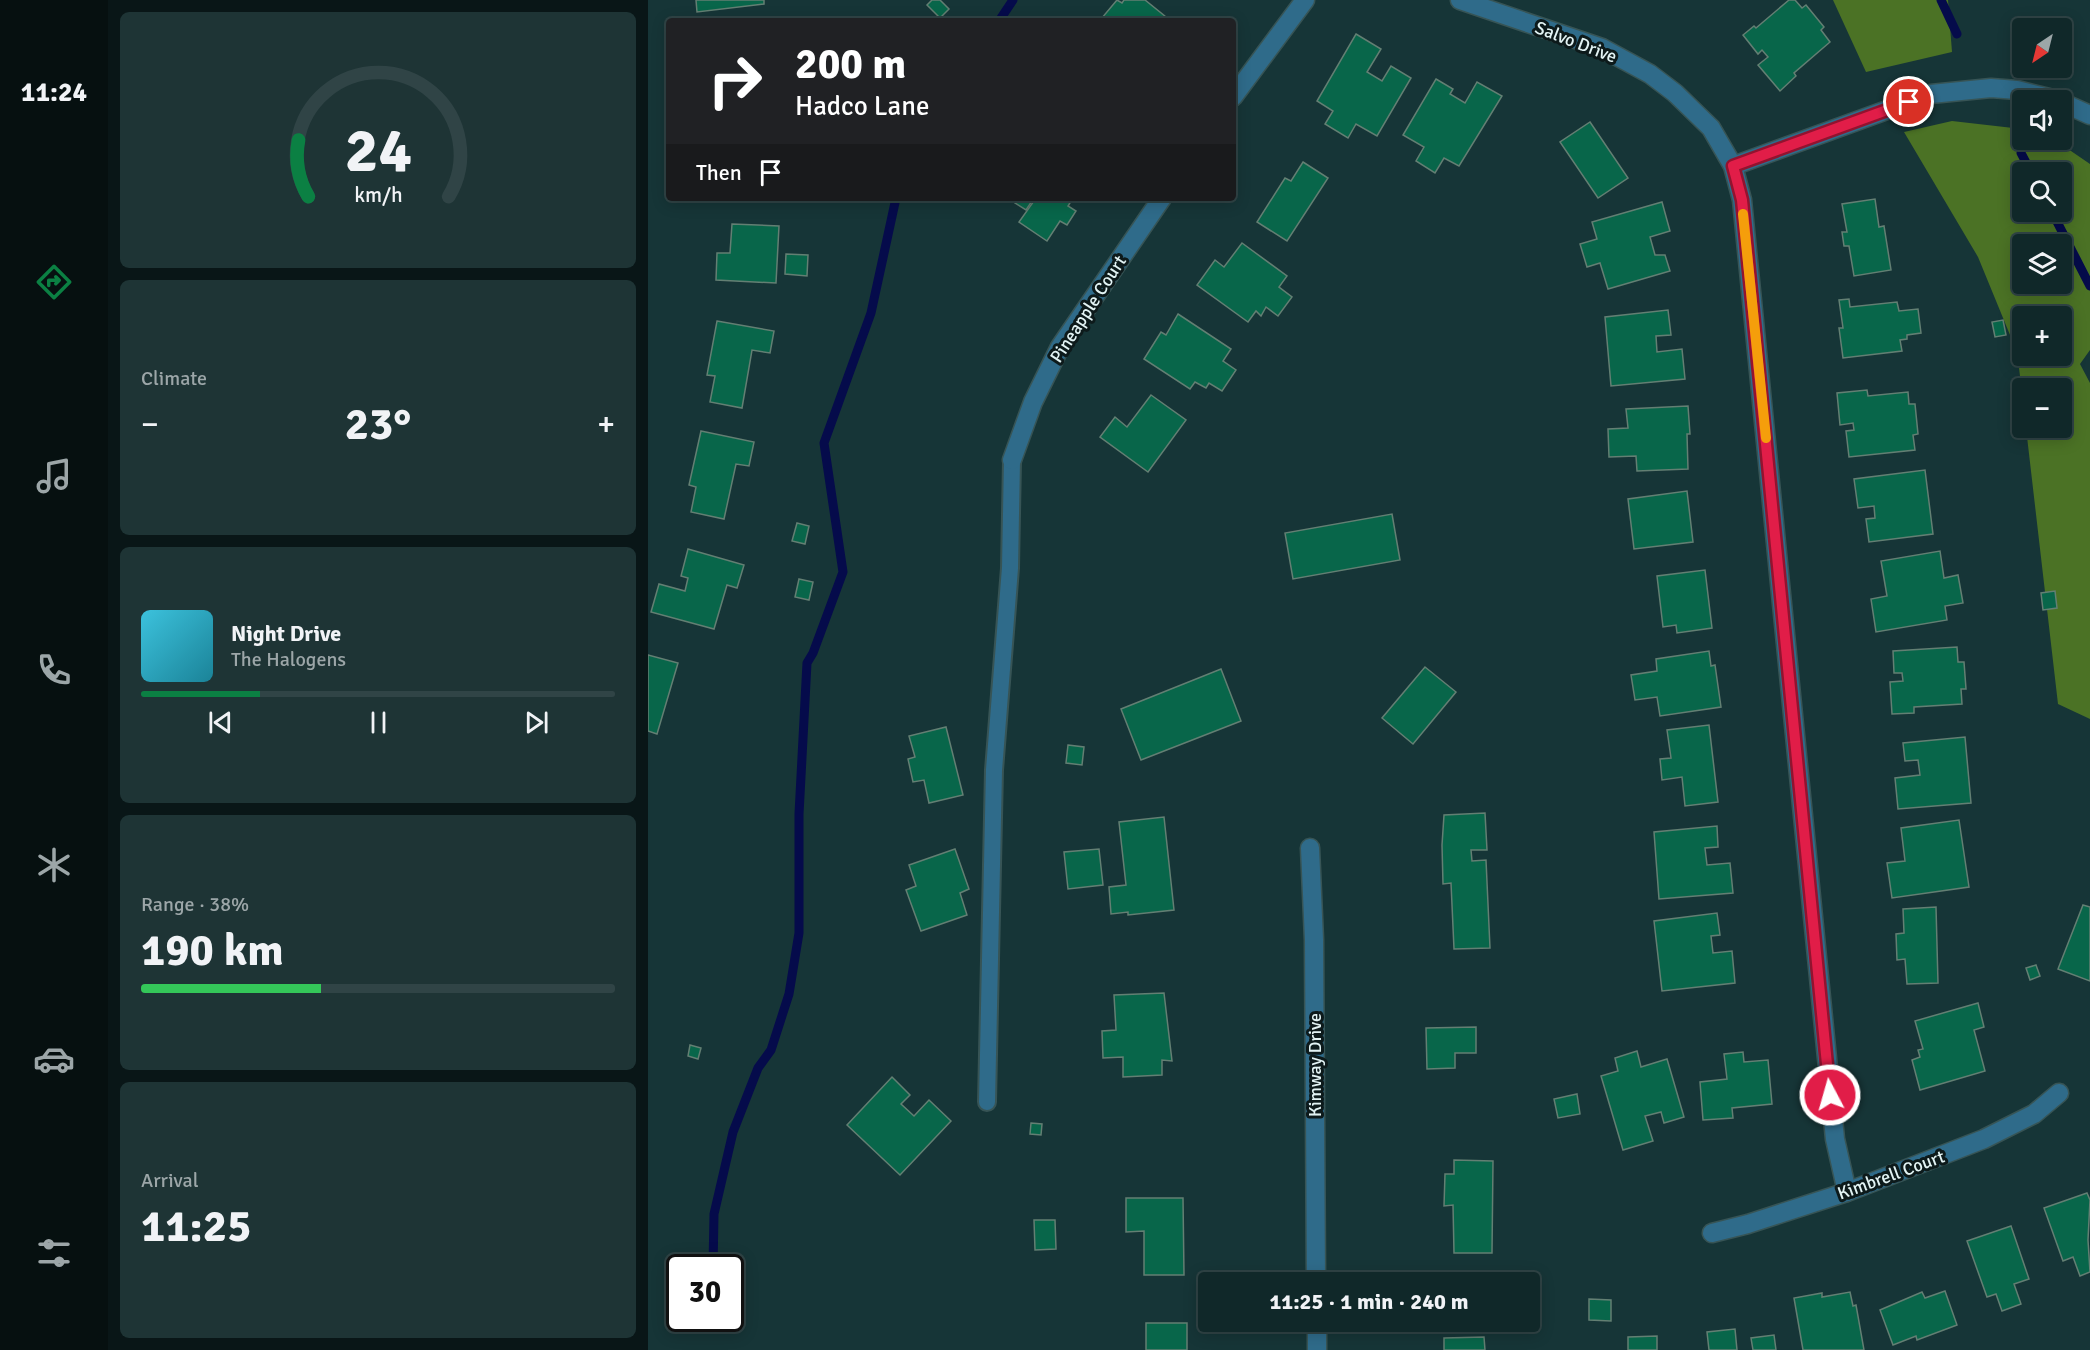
<!DOCTYPE html>
<meta charset="utf-8">
<style>
body{margin:0;font-family:Signika,sans-serif;background:#1e3435;color:#f1f3f6;height:100vh;display:flex;flex-direction:column;font-size:22px;white-space:nowrap}
*{box-sizing:border-box;margin:0}
p{font-size:20px;color:#9ca6a8}
.icon{flex:none;width:33px;height:33px;fill:none;stroke:currentColor;stroke-width:2;stroke-linecap:round;stroke-linejoin:round}
.map{position:relative;flex:1;overflow:hidden}
.sheet{display:flex;flex-direction:column;gap:12px;padding:12px;background:#091617;width:540px}
.sheet>*{flex:none}
.hud{position:absolute;left:18px;top:18px;width:570px;height:183px;border-radius:6px;box-shadow:0 3px 15px #0003,0 0 0 2px #304446;background:#202124;color:#fff;overflow:hidden}
.needle{width:39px;rotate:215deg}
.tools{position:absolute;left:1364px;top:18px;display:grid;gap:12px}
.tools a{display:grid;place-items:center;width:60px;height:60px;border-radius:6px;background:#102829;box-shadow:0 3px 15px #0003,0 0 0 2px #304446;font-size:30px}
.speed{position:absolute;left:18px;top:1254px;display:flex;gap:12px;font-size:30px;font-weight:700;text-align:center}
.speed>*{display:grid;place-content:center;width:78px;height:78px;border-radius:50%;background:#102829;box-shadow:0 3px 15px #0003,0 0 0 2px #304446;line-height:1}
.speed .limit{border:3px solid #111;border-radius:9px;background:#fff;color:#111}
.pin{position:absolute;display:grid;place-items:center;width:51px;height:51px;color:#fff;margin:-26px;border:3px solid #fff;border-radius:50%;box-shadow:0 2px 6px #0007}
.me{position:absolute;width:66px;margin:-33px;rotate:354deg;stroke-linejoin:round;filter:drop-shadow(0 0 4px #0008)}
.turn{display:flex;align-items:center;gap:21px;height:126px;padding:0 30px;font-size:27px}
.turn .icon{width:78px;height:78px;stroke-width:2.5}
.turn b{display:block;font-size:42px;line-height:51px}
.then{display:flex;align-items:center;height:57px;padding:0 30px;background:#0003;gap:12px;font-size:22px}
.big{font-size:45px;font-weight:700;line-height:1.1}
.sheet .tile{flex:1;display:flex;flex-direction:column;justify-content:center;gap:9px;min-width:0;padding:0 21px;border-radius:9px;background:#1e3435}
.sheet .dial{align-items:center;gap:0}
.dial svg{height:156px;overflow:visible;fill:none;stroke:#304446;stroke-width:7;stroke-linecap:round;text-anchor:middle}
.dial text{fill:#f1f3f6;stroke:none}
.song{display:flex;align-items:center;gap:18px}
.cover{width:72px;height:72px;border-radius:9px;background:linear-gradient(135deg,hsl(190 70% 55%),hsl(190 70% 35%))}
.played{height:6px;border-radius:3px;background:linear-gradient(90deg,#0b8043 25%,#304446 25%)}
.keys{display:flex;justify-content:space-around;direction:ltr}
.heat{display:flex;justify-content:space-between;align-items:center;font-size:33px;direction:ltr}
.charge{height:9px;border-radius:4px;background:linear-gradient(90deg,#34c759 38%,#304446 0)}
.trip{position:absolute;left:550px;top:1272px;width:342px;height:60px;border-radius:6px;background:#102829;box-shadow:0 3px 15px #0003,0 0 0 2px #304446;font-weight:700;line-height:60px;text-align:center}
main{display:flex;flex:1;min-height:0}
.tab-bar{display:flex;flex-direction:column;width:108px;justify-content:space-around;align-items:center;background:#061010;color:#9ca6a8}
.tab-bar .icon{width:42px;height:42px}
.tab-bar .current{color:#0b8043}
.tab-bar b{font-size:27px;color:#f1f3f6}
.map>svg:first-child{display:block}
.forest{fill:#4b7225;fill-rule:evenodd}
.lines{fill:none;stroke-linecap:round;stroke-linejoin:round}
.stream{stroke:#050b4b;stroke-width:9}
.building{fill:#08664a;stroke:#637f73;stroke-width:1.5}
.lane-casing{stroke:#375455;stroke-width:20}
.street-casing{stroke:#375455;stroke-width:21}
.lane{stroke:#2f6b8a;stroke-width:16}
.street{stroke:#2f6b8a;stroke-width:18}
.route-casing{stroke:#92132f;stroke-width:15}
.route{stroke:#e11d48;stroke-width:10}
.slow{stroke:#f59e0b;stroke-width:10}
.labels{text-anchor:middle;stroke-width:6;stroke-linejoin:round;paint-order:stroke}
.street-label{font-size:18px;fill:#e3f4f5;stroke:#0d1a1b}
</style>
<main>
<nav class="tab-bar">
<b>11:24</b>
<svg class="icon current" aria-label="directions" viewBox="0 0 24 24"><path d="M12 3l9 9-9 9-9-9zM9 14v-3h6M13 9l2 2-2 2"/></svg>
<svg class="icon" aria-label="music" viewBox="0 0 24 24"><path d="M9 18V5l10-2v13"/><circle cx="6" cy="18" r="3"/><circle cx="16" cy="16" r="3"/></svg>
<svg class="icon" aria-label="phone" viewBox="0 0 24 24"><path d="M5 4h4l2 5-3 2q2 4 5 5l2-3 5 2v4C11 20 4 13 5 4z"/></svg>
<svg class="icon" aria-label="climate" viewBox="0 0 24 24"><path d="M12 3v18M4 7l16 10M4 17L20 7"/></svg>
<svg class="icon" aria-label="car" viewBox="0 0 24 24"><path d="M5 17H2v-5l4-1 3-4h7l3 4 3 1v5h-3M9 17h6M6 11h13"/><circle cx="7" cy="17" r="2"/><circle cx="17" cy="17" r="2"/></svg>
<svg class="icon" aria-label="filters" viewBox="0 0 24 24"><path d="M4 7h16M4 17h16"/><circle cx="9" cy="7" r="2"/><circle cx="15" cy="17" r="2"/></svg>
</nav>
<section class="sheet">
<div class="tile dial"><svg viewBox="0 0 100 80">
<path d="M14 69A42 42 0 1 1 86 69"/>
<path d="M14 69A42 42 0 0 1 9 40" stroke="#0b8043"/>
<text x="50" y="56" font-size="32" font-weight="700">24</text>
<text x="50" y="72" font-size="11">km/h</text>
</svg></div>
<div class="tile"><p>Climate</p>
<div class="heat"><a>−</a><b class="big">23°</b><a>+</a></div>
</div>
<div class="tile">
<div class="song"><i class="cover"></i><div><b>Night Drive</b><p>The Halogens</p></div></div>
<div class="played"></div>
<div class="keys"><svg class="icon" aria-label="previous" viewBox="0 0 24 24"><path d="M18 5L8 12l10 7zM5 5v14"/></svg><svg class="icon" aria-label="pause" viewBox="0 0 24 24"><path d="M8 5v14M16 5v14"/></svg><svg class="icon" aria-label="next" viewBox="0 0 24 24"><path d="M6 5l10 7-10 7zM19 5v14"/></svg></div>
</div>
<div class="tile"><p>Range · 38%</p><b class="big">190 km</b><div class="charge"></div></div>
<div class="tile"><p>Arrival</p><b class="big">11:25</b></div>
</section>
<div class="map">
<svg width="1442" height="1350" viewBox="0 0 1442 1350">
<rect width="100%" height="100%" fill="#163537"/>
<g class="forest">
<path d="M1185,0H1300L1304,52L1218,72Z"/>
<path d="M1304,121L1374,129V140H1398L1423,151L1442,164V350L1432,364L1442,383V719L1410,704L1378,428H1413V388H1374V392L1369,352L1330,257L1256,132ZM1374,172H1413V212H1374ZM1374,244H1413V284H1374ZM1374,316H1413V356H1374Z"/>
</g>
<g class="lines">
<g class="stream">
<path d="M1293,0L1309,34"/>
<path d="M351,21L365,0"/>
<path d="M1373,153L1383,172"/>
<path d="M1404,212L1442,286"/>
<path d="M65,1268L66,1214L85,1132L110,1068L123,1050L141,994L151,933V814L159,663L165,653L195,572L176,443L223,313L248,198"/>
</g>
</g>
<g class="building">
<path d="M48,0H116V4L49,12Z"/>
<path d="M284,0H292L301,9L292,18L279,5Z"/>
<path d="M469,0L474,3L476,0H497L523,21H456L453,19Z"/>
<path d="M1141,0H1147L1154,8L1158,5L1176,27L1173,30L1182,42L1146,73L1148,76L1132,91L1110,65L1120,57L1114,50L1110,54L1095,35L1106,26L1108,28Z"/>
<path d="M708,34L733,49L719,72L734,81L743,66L763,78L729,136L708,124L700,138L677,124L685,111L669,101Z"/>
<path d="M788,79L805,89L802,94L817,103L829,82L854,96L811,166L796,158L787,173L768,161L776,147L755,135Z"/>
<path d="M942,122L980,178L950,198L912,142Z"/>
<path d="M655,162L680,178L639,241L609,222L637,178L643,181Z"/>
<path d="M370,198H386L378,210L367,203Z"/>
<path d="M388,198H425L420,206L428,211L419,225L412,221L399,241L371,222Z"/>
<path d="M1227,199L1231,227L1236,226L1243,270L1206,276L1201,246H1196L1194,232H1199L1194,204Z"/>
<path d="M1014,202L1022,231L1002,237L1007,255H1017L1022,271L960,289L952,263L939,267L932,244L949,239L944,222Z"/>
<path d="M84,224L131,226L128,283L68,280L69,253H82Z"/>
<path d="M594,243L639,276L631,287L644,297L630,316L618,307L613,316L608,311L600,322L549,285L567,260L576,267Z"/>
<path d="M138,254L160,255L159,276L137,274Z"/>
<path d="M1201,299L1202,307L1249,302L1251,311L1270,309L1273,333L1259,335V339L1252,340L1254,351L1195,358L1191,328H1195L1191,300Z"/>
<path d="M1020,310L1023,335L1008,336L1009,352L1034,349L1037,379L963,386L957,317Z"/>
<path d="M530,314L583,349L575,361L588,370L574,391L561,383L558,388L547,382L542,389L496,359L513,332L518,335Z"/>
<path d="M1355,320L1358,335L1347,337L1344,322Z"/>
<path d="M69,321L126,331L122,353L104,350L94,408L62,402L67,376L59,375Z"/>
<path d="M1219,390L1220,396L1260,392L1261,404H1267L1270,434L1265,435L1267,450L1201,457L1198,431L1206,430L1205,423L1192,425L1189,393Z"/>
<path d="M503,395L538,420L500,472L452,437L467,417L479,427Z"/>
<path d="M1040,406L1042,434H1039L1040,469L989,471L988,456L961,457L960,429L980,428L978,409Z"/>
<path d="M53,431L106,442L101,466L88,464L76,519L43,512L48,487L41,485Z"/>
<path d="M1277,470L1285,534L1221,542L1218,519L1227,518L1226,506L1210,508L1206,479Z"/>
<path d="M1039,491L1045,542L986,549L980,499Z"/>
<path d="M744,514L752,560L645,579L637,533Z"/>
<path d="M149,523L161,526L157,544L144,541Z"/>
<path d="M40,549L96,565L89,588L79,585L66,629L3,612L11,584L37,591L40,578L33,576Z"/>
<path d="M1292,551L1296,578L1310,575L1315,603L1297,606L1299,620L1228,632L1223,599L1239,596L1233,561Z"/>
<path d="M1057,570L1064,628L1029,633L1028,625L1015,627L1009,576Z"/>
<path d="M151,579L165,582L161,600L147,597Z"/>
<path d="M1407,591L1409,608L1395,610L1393,593Z"/>
<path d="M1309,647L1310,662H1316L1318,689H1313L1314,704L1266,707V713L1244,714L1242,682L1255,681L1254,673H1246L1245,651Z"/>
<path d="M1061,651L1063,666L1067,665L1073,707L1012,716L1009,697L987,700L983,675L1009,671L1008,659Z"/>
<path d="M0,655L30,663L9,734L0,731Z"/>
<path d="M777,667L808,692L765,744L734,718Z"/>
<path d="M573,669L593,721L493,760L473,709Z"/>
<path d="M1061,725L1070,802L1037,806L1034,777L1014,780L1012,759L1023,758L1019,730Z"/>
<path d="M298,727L315,795L281,803L276,780L265,782L260,759L267,757L261,736Z"/>
<path d="M1317,737L1323,803L1250,809L1247,778L1272,775L1270,760L1257,761L1255,743Z"/>
<path d="M420,745L436,747L434,765L418,763Z"/>
<path d="M837,813L839,850H823L824,861L838,860L842,948L806,949L803,883L795,884L794,845L796,815Z"/>
<path d="M516,817L526,910L480,915V912L463,914L461,887L478,885L471,822Z"/>
<path d="M1311,820L1321,887L1244,898L1239,863L1257,861L1253,828Z"/>
<path d="M1069,826L1070,847L1057,848L1059,865L1082,863L1085,893L1011,899L1006,832Z"/>
<path d="M307,849L321,889L312,893L319,915L273,931L258,890L268,886L261,865Z"/>
<path d="M451,849L455,885L420,889L416,852Z"/>
<path d="M1435,905L1442,907V981L1410,969Z"/>
<path d="M1288,907L1290,983L1259,984L1257,959L1249,960L1248,934L1256,933L1255,909Z"/>
<path d="M1069,913L1072,935L1063,936L1065,953L1084,951L1087,983L1014,991L1006,921Z"/>
<path d="M1388,965L1392,976L1382,980L1378,968Z"/>
<path d="M516,993L524,1061L514,1060V1075L475,1077V1057L455,1058L454,1031L468,1030L466,995Z"/>
<path d="M1330,1003L1336,1027L1326,1030L1337,1071L1272,1090L1264,1060L1272,1057L1270,1050L1275,1049L1267,1021Z"/>
<path d="M828,1027V1053H807V1068L779,1069L778,1028Z"/>
<path d="M42,1045L53,1048L50,1059L40,1056Z"/>
<path d="M989,1051L993,1067L1019,1059L1036,1117L1016,1123L1013,1112L997,1116L1005,1141L975,1150L953,1076L970,1071L967,1058Z"/>
<path d="M1095,1052L1096,1062L1120,1060L1124,1104L1084,1108L1085,1118L1055,1120L1052,1082L1079,1079L1076,1054Z"/>
<path d="M244,1077L262,1095L253,1104L266,1116L281,1100L303,1121L252,1175L199,1125Z"/>
<path d="M929,1094L932,1114L910,1118L906,1099Z"/>
<path d="M383,1123L394,1124L393,1135L382,1134Z"/>
<path d="M806,1160L845,1161L844,1253H806L805,1205L796,1206L797,1174H806Z"/>
<path d="M1439,1193L1442,1200L1440,1240L1442,1272L1432,1276L1425,1257L1415,1261L1396,1208Z"/>
<path d="M478,1198H535L536,1275H496V1231L478,1232Z"/>
<path d="M386,1220H407L408,1249L387,1250Z"/>
<path d="M1363,1226L1381,1279L1366,1284L1373,1304L1354,1311L1348,1294L1339,1297L1319,1241Z"/>
<path d="M1297,1291L1309,1325L1269,1340L1268,1336L1245,1345L1232,1310L1274,1292L1277,1298Z"/>
<path d="M1202,1292L1205,1306L1208,1305L1216,1350H1155L1146,1298L1174,1293V1297Z"/>
<path d="M941,1299L963,1300V1321L941,1320Z"/>
<rect x="498" y="1323" width="41" height="27"/>
<path d="M1087,1329L1089,1350H1061L1059,1332Z"/>
<path d="M1126,1335L1128,1350H1105L1103,1338Z"/>
<path d="M1009,1336V1350H980V1337Z"/>
<path d="M836,1337L837,1350H796V1338Z"/>
</g>
<g class="lines">
<g class="lane-casing">
<path id="lane" d="M339,1102L346,770L362,568L364,460"/>
</g>
<g class="street-casing">
<g id="street">
<path d="M812,0L954,48L1002,74L1027,93L1063,128L1085,166L1094,200L1187,1139L1199,1192"/>
<path d="M585,97L657,0"/>
<path d="M1413,102L1442,115"/>
<path d="M1085,166L1283,94L1343,88L1369,90L1409,100"/>
<path d="M364,460L385,402L412,347L514,198"/>
<path d="M662,848L666,940L668,1282"/>
<path d="M1064,1233L1100,1224L1199,1192L1336,1139L1386,1114L1411,1093"/>
<path d="M669,1322V1350"/>
</g>
</g>
<use href="#lane" class="lane"/>
<use href="#street" class="street"/>
</g>
<g class="lines">
<g class="route-casing">
<path id="route" d="M1182,1095L1094,200L1085,166L1261,102"/>
</g>
<use href="#route" class="route"/>
<path class="slow" d="M1095,214L1118,438"/>
</g>
<g class="labels">
<g class="street-label">
<text transform="translate(928 42) rotate(21)" y="6">Salvo Drive</text>
<text transform="translate(440 309) rotate(-57)" y="6">Pineapple Court</text>
<text transform="translate(667 1065) rotate(-90)" y="6">Kimway Drive</text>
<text transform="translate(1243 1175) rotate(-20)" y="6">Kimbrell Court</text>
</g>
</g>
</svg>
<div class="tools">
<a><svg class="needle" viewBox="-14 -14 28 28"><path d="M0-13l5 13h-10z" fill="#e53935"/><path d="M0 13l5-13h-10z" fill="#9ca6a8"/></svg></a>
<a><svg class="icon" aria-label="sound" viewBox="0 0 24 24"><path d="M4 9h4l5-4v14l-5-4H4zM17 9q2 3 0 6"/></svg></a>
<a><svg class="icon" aria-label="search" viewBox="0 0 24 24"><circle cx="10" cy="10" r="6"/><path d="M15 15l6 6"/></svg></a>
<a><svg class="icon" aria-label="layers" viewBox="0 0 24 24"><path d="M12 4l9 5-9 5-9-5zM3 14l9 5 9-5"/></svg></a>
<a>+</a>
<a>−</a>
</div>
<div class="speed"><div class="limit">30</div></div>
<div class="pin" style="left:1261px;top:102px;background:#d93025"><svg class="icon" aria-label="arrive" viewBox="0 0 24 24"><path d="M6 21V4h12l-3 4 3 4H6"/></svg></div>
<svg class="me" style="left:1182px;top:1095px" viewBox="-20 -20 40 40"><circle r="17" fill="#e11d48" stroke="#fff" stroke-width="3"/><path d="M0-11L8 9 0 5-8 9z" fill="#fff"/></svg>
<div class="trip">11:25 · 1 min · 240 m</div>
<div class="hud">
<div class="turn"><svg class="icon" aria-label="right" viewBox="0 0 24 24"><path d="M7 20v-9h11M14 6l5 5-5 5"/></svg><div><b>200 m</b>Hadco Lane</div></div>
<div class="then">Then<svg class="icon" aria-label="arrive" viewBox="0 0 24 24"><path d="M6 21V4h12l-3 4 3 4H6"/></svg></div>
</div>
</div>
</main>
